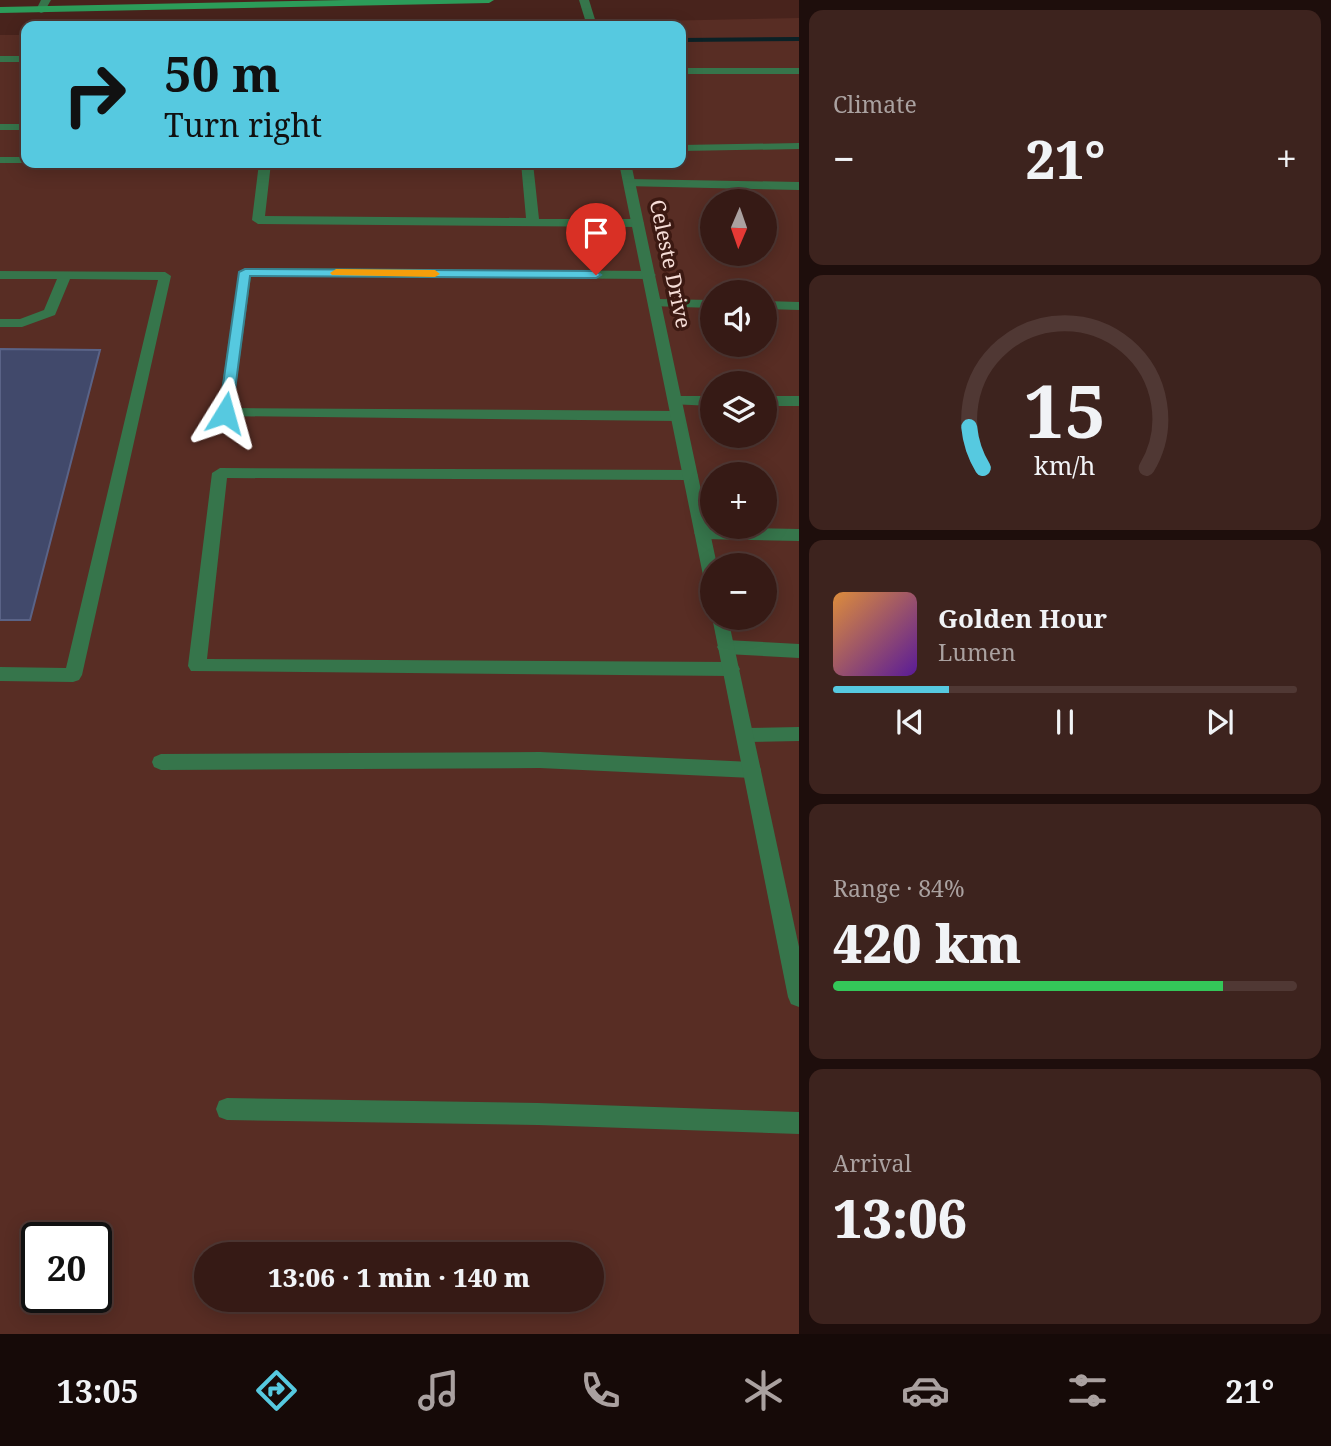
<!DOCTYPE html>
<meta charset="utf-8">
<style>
body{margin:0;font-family:"Noto Serif",serif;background:#3d231e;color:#f1f3f6;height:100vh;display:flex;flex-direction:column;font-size:26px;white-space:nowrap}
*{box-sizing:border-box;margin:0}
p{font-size:23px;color:#aaa1a0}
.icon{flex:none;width:38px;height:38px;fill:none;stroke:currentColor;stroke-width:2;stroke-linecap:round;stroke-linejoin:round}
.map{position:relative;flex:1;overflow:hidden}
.details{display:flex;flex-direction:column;gap:10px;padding:10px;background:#1e0e0c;width:532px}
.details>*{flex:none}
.guide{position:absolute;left:21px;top:21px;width:665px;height:147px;border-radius:14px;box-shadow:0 4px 18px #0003,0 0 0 2px #503834;background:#56c9e0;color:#111;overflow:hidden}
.needle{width:46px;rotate:182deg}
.fabs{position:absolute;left:700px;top:189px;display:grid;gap:14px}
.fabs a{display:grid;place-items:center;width:77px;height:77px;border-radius:50%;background:#361a15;box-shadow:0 4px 18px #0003,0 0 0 2px #503834;font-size:35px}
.speed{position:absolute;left:21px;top:1222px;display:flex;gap:14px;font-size:35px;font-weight:700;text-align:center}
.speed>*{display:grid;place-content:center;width:91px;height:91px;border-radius:50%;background:#361a15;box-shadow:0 4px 18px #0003,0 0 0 2px #503834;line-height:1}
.speed .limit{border:4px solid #111;border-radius:10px;background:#fff;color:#111}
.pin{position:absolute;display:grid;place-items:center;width:60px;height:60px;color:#fff;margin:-72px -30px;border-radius:50% 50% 50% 0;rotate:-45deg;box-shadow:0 0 7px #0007}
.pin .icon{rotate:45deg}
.me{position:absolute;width:77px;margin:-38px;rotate:8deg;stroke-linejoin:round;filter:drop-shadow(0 0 5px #0008)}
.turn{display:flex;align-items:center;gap:24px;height:147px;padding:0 28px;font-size:32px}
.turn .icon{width:91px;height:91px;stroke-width:2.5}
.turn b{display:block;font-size:49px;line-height:60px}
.big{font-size:52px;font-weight:800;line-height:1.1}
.details .widget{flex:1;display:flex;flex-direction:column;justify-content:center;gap:10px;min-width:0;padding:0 24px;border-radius:14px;background:#3d231e}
.details .dial{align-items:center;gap:0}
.dial svg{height:182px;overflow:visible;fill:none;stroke:#503834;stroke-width:7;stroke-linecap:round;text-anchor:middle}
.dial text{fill:#f1f3f6;stroke:none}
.song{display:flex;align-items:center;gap:21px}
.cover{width:84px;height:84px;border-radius:10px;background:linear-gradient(135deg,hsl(30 70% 55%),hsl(270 70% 35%))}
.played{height:7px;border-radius:4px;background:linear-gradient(90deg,#56c9e0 25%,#503834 25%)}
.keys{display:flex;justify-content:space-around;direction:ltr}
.heat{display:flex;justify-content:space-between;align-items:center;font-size:38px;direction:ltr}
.charge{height:10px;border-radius:5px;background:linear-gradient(90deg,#34c759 84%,#503834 0)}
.trip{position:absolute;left:194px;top:1242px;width:410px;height:70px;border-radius:35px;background:#361a15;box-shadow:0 4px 18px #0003,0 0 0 2px #503834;font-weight:800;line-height:70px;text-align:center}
.dock{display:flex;height:112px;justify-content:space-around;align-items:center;background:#160a08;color:#aaa1a0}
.dock .icon{width:49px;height:49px}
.dock .current{color:#56c9e0}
.dock b{font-size:32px;color:#f1f3f6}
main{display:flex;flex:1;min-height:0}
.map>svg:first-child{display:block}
.built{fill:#582d24;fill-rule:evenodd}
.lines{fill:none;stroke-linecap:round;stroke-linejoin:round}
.stream{fill:#0b2126;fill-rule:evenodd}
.building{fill:#41496b;stroke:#5a6387;stroke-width:2}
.service{fill:#36754b;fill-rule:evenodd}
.minor{fill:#36754b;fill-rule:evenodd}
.secondary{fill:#2c9c59;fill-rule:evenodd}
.route{fill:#56c9e0;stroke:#388392;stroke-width:2}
.slow{fill:#f59e0b}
.labels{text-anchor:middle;stroke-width:7;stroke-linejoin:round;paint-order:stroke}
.street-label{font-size:21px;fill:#f6ddd7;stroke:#3c1912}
</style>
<main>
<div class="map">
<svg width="799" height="1334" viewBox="0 0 799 1334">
<rect width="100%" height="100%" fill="#48231c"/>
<path class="built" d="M799,18V1334H0V35H26V163H681V26H407ZM712,201H765V254H712ZM712,292H765V345H712ZM712,383H765V436H712ZM712,474H765V527H712ZM712,565H765V618H712ZM37,1237H96V1297H37ZM206,1255H592V1300H206Z"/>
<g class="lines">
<g class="stream">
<path d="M468,24L471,26H461L462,25Z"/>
<path d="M799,37V41L681,42V38Z"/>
</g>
</g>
<path class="building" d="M0,349L100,350L30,620H0Z"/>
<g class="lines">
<g class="service">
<path d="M41,0H51L44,12L41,13L36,10Z"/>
<rect x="0" y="56" width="26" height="6"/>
<rect x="681" y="68" width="118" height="6"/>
<rect x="0" y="124" width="26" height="6"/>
<path d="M799,143V149L681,151V145Z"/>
<path d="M0,157H26V163H29H0Z"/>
<path d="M259,163H271L265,216L526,218L521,163H533L539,219H638L644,223L638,227L258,224L252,220Z"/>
<path d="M629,179L799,182V190L625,186V180Z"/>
<path d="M245,268L650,271L656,275L650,279L251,276L233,408L678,411L685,416L678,421L220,416L218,413L239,272Z"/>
<path d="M0,271L165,272L171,276L82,675L79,680L73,682L0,681V667L66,668L158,280L70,279L55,315L22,327H0V319H20L44,310L57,279H0Z"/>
<path d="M655,299L712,300V308L650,306L648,303Z"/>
<path d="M765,301L799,302V310L765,309Z"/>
<path d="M675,396H712V406L670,404L668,401Z"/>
<rect x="765" y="396" width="34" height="10"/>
<path d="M220,468L690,470L698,475L690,480L227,478L207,659L731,662L737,664L740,669L737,674L731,676L191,671L188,666L212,473Z"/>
<path d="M702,527L799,529V541L702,539L694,533Z"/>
<path d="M726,640L799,644V658L726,654L720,652L717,647L720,642Z"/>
<path d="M799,727V741L745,742L739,740L736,735L739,730L745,728Z"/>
<path d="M540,752L752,762L759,765L761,770L759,775L752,778L540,768L161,770L154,767L152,762L154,757L161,754Z"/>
<path d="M227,1098L538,1103L799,1112V1134L538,1125L227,1120L219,1117L216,1109L219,1101Z"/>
</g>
<g class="minor">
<path d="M579,0H589L597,26H587Z"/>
<path d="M619,163H631L717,565H712V586L704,580Z"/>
<path d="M712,617L728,618L799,947V1007L791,1004L788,997Z"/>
</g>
<path class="secondary" d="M346,0H494L489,3L0,13V7Z"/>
</g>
<path class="route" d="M245,269L596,271L601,275L596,278L250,276L232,413L225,417L219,413L239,272Z"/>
<path class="slow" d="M336,269L435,270L440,274L435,277L332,275L330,273Z"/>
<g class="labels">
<g class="street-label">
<text transform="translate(670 264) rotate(78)" y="7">Celeste Drive</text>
</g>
</g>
</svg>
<div class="fabs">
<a><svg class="needle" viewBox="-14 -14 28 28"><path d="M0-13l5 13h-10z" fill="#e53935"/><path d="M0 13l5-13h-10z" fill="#aaa1a0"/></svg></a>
<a><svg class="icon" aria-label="sound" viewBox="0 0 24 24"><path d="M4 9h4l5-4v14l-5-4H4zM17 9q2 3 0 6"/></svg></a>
<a><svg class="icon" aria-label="layers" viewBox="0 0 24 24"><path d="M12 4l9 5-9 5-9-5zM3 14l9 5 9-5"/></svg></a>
<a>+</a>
<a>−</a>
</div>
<div class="speed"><div class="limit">20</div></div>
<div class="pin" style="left:596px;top:275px;background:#d93025"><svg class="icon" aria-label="arrive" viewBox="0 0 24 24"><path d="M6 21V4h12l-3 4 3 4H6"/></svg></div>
<svg class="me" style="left:225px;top:413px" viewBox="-20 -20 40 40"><path d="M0-17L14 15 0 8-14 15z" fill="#56c9e0" stroke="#fff" stroke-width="4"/></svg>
<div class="trip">13:06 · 1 min · 140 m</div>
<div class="guide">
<div class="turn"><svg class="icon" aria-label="right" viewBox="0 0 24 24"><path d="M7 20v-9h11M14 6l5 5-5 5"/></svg><div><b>50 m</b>Turn right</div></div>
</div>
</div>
<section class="details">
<div class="widget"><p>Climate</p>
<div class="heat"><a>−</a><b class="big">21°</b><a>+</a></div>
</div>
<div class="widget dial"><svg viewBox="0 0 100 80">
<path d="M14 69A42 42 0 1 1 86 69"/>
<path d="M14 69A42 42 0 0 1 8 51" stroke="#56c9e0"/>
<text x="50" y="56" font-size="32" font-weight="700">15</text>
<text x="50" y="72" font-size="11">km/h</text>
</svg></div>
<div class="widget">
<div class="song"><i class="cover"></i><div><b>Golden Hour</b><p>Lumen</p></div></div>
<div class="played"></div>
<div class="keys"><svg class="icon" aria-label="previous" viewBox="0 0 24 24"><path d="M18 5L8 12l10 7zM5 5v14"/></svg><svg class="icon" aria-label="pause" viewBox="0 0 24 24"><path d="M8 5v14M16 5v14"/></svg><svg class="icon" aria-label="next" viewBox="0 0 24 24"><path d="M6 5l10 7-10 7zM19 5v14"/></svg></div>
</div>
<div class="widget"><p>Range · 84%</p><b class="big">420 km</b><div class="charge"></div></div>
<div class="widget"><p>Arrival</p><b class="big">13:06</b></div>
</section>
</main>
<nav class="dock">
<b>13:05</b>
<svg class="icon current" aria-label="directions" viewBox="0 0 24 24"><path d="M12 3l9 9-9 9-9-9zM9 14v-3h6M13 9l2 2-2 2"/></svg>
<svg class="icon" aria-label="music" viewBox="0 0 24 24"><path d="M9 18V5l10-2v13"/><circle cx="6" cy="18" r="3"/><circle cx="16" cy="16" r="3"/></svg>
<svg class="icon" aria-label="phone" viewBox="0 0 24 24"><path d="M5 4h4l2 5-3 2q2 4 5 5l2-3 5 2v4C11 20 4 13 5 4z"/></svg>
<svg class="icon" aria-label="climate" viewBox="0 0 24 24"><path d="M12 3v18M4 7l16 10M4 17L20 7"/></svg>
<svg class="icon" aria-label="car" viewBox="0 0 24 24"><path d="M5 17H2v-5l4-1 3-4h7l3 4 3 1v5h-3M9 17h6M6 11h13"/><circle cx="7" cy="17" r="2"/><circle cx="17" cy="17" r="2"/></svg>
<svg class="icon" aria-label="filters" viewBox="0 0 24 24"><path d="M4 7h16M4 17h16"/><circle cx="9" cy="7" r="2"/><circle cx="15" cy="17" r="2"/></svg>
<b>21°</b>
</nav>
